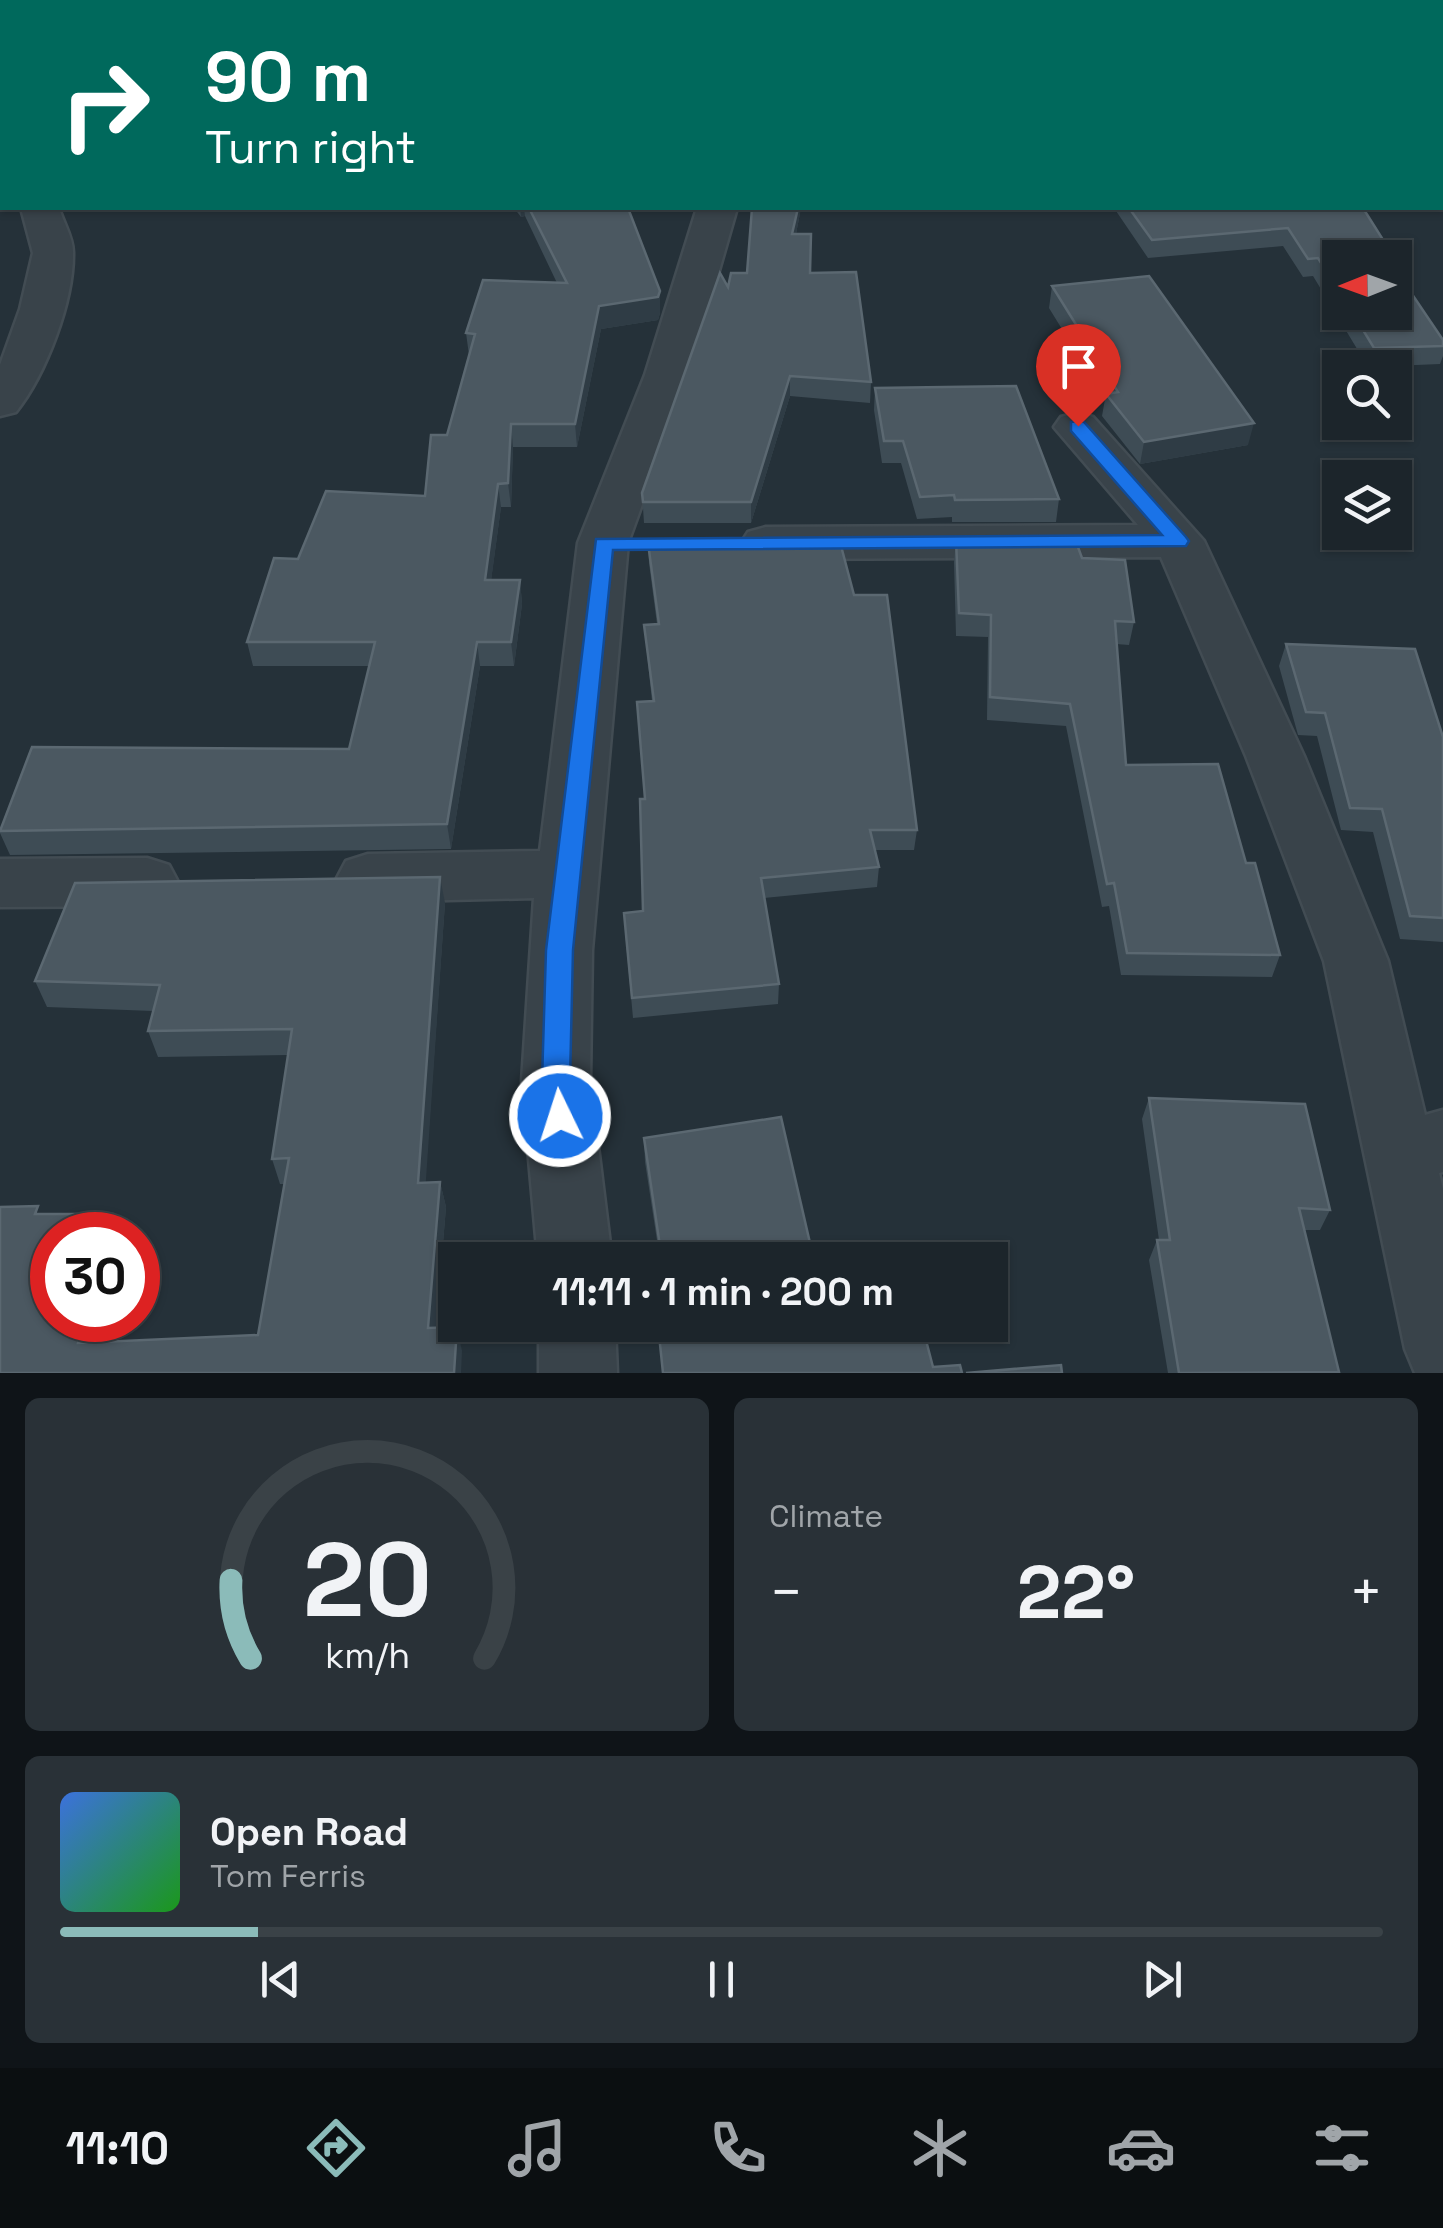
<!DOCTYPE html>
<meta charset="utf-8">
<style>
body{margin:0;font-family:"Space Grotesk",sans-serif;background:#293137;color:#f1f3f6;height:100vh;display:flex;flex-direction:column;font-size:38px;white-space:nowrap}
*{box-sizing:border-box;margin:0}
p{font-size:32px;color:#a0a5a9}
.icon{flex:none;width:55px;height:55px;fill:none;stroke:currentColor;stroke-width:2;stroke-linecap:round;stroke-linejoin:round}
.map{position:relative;height:1373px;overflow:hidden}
.side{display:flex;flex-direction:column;gap:25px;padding:25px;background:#0f1418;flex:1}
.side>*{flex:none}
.top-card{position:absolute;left:0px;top:0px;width:1445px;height:210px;box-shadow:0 2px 8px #0004,0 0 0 2px #3a4247;background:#00695c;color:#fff;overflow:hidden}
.needle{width:65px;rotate:269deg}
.buttons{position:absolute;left:1322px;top:240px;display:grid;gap:20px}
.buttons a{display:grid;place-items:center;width:90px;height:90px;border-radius:0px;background:#1c252b;box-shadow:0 2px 8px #0004,0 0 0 2px #3a4247;font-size:50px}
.speed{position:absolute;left:30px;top:1212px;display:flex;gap:20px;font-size:50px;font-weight:700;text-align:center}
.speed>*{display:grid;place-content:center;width:130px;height:130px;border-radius:50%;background:#1c252b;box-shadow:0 2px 8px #0004,0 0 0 2px #3a4247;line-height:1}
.speed .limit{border:15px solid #d22;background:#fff;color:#111}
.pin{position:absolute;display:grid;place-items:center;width:85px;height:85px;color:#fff;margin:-102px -42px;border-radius:50% 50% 50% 0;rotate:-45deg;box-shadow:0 0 10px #0007}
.pin .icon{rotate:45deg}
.me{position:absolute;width:110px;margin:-55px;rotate:356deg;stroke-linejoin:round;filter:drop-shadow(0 0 8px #0008)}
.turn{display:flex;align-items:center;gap:35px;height:210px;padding:0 40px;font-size:45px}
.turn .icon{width:130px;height:130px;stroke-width:2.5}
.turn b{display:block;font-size:70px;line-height:85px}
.big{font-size:75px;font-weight:600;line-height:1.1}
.side .card{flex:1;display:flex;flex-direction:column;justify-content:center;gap:15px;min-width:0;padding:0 35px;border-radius:15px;background:#293137}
.side .dial{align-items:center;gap:0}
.dial svg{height:260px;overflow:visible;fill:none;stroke:#3a4247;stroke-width:7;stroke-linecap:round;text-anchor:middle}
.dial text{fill:#f1f3f6;stroke:none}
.song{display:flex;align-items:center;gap:30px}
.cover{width:120px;height:120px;border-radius:15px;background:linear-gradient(135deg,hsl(220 70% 55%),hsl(120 70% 35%))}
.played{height:10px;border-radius:5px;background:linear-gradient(90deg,#8bbbb9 15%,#3a4247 15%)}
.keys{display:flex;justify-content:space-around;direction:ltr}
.heat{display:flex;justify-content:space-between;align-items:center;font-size:55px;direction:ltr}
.side .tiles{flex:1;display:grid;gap:25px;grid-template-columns:1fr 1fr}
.card:last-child{grid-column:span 2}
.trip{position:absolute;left:438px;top:1242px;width:570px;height:100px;border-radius:0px;background:#1c252b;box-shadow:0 2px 8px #0004,0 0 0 2px #3a4247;font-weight:600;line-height:100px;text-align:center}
.tab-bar{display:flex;height:160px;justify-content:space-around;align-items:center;background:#0b0f11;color:#a0a5a9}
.tab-bar .icon{width:70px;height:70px}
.tab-bar .on{color:#8bbbb9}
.tab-bar b{font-size:45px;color:#f1f3f6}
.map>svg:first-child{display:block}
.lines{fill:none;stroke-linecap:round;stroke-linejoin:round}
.minor-casing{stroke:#424c53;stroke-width:5}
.minor{fill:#39434a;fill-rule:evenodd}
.wall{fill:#3e4c55}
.shaded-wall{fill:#2f3c45}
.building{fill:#4b5861;stroke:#5b6871;stroke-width:2.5}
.route{fill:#1a73e8;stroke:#114b97;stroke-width:2.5}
</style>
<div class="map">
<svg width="1443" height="1373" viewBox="0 0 1443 1373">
<rect width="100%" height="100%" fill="#253139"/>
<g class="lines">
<g class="minor-casing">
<g id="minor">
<path d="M441,0H475L476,2H443Z"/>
<path d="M1443,19V40H1442V19Z"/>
<path d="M21,208H59C63,222 73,237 73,252C74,301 46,374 16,412L0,416V365L20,309L33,253Z"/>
<path d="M697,208H737L689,375L628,543L592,950L590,1081L612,1260H538L522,1081L534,898L368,902L346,895L337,878L346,861L368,854L540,851L578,543L645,375Z"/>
<path d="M1077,413L1093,417L1204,541L1304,756L1388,961L1425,1115L1443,1110V1172L1439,1173L1443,1189V1373H1415L1405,1349L1324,961L1246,756L1161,557L766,559L748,554L741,543L748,532L766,527L1138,525L1054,427L1061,417Z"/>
<path d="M147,858L169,865L178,882L169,899L147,906L0,907V859Z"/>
<path d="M539,1325H615L617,1373H539Z"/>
</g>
</g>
<use href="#minor" class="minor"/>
</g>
<g class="wall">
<path d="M0,0H324L314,2H2V124L0,122Z"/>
<path d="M512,0H1234L1236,2H515Z"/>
<path d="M1255,0H1443V6L1442,2H1257Z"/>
<path d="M514,208H628L660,291V313L658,320L601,329L577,447H513L511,507H501L491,580H520L522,604L514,666H480L451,849L10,855L0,833V829L349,749L369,666H253L247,642L298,559L425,496L447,435L469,355L466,333L557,283L525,216L521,217Z"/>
<path d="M752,208H801L796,234L810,273L871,382L870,403L790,396L751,523H644L642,493L728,287L747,273Z"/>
<path d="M1114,208H1363L1392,254L1391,258H1340V312H1395L1443,346V356L1440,364L1368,367L1313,276L1303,277L1283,246L1148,258Z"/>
<path d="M1052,286L1248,445L1140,464L1102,416L1105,399L1049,308Z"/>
<path d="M875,388L1059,499L1056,522H952V517L917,519L901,463H882L874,410Z"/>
<path d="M956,539L1082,558L1134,622L1129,645L1116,644L1126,765L1246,863L1280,955L1272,977L1121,975L1109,906L1102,907L1066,726L987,720L988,637L956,636L954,562Z"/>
<path d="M648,543L917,830L914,850H875L879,867L877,887L764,898L779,984L778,1004L633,1018L625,932L643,911L644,799L652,701L644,625L657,624L649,563Z"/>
<path d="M1286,644L1443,737V942L1400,939L1373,832L1341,830L1317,736L1298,735L1279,666Z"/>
<path d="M445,903L425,1183L440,1182L446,1207L436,1328L462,1351L0,1373L42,1214H112L122,1235H52V1320H103L98,1342L258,1335L284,1184H280L272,1159L288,1055L158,1057L148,1031L153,1011L47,1007L35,981Z"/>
<path d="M1149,1098L1330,1210L1320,1230H1304L1338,1373H1168L1149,1260L1157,1240H1159L1142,1119Z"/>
<path d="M644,1138L813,1256L906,1260H660L645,1162Z"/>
</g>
<g class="shaded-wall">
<path d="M78,0H130L131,2H69Z"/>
<path d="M639,0H649V2H625Z"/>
<path d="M520,208H524L525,216L521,217Z"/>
<path d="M798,208H801L792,254V234Z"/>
<path d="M660,291V313L658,320L601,329L577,447L575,424L599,306Z"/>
<path d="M790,376V396L751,523V502Z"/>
<path d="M1254,423L1248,445L1140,464L1144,442Z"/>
<path d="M511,424L513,447L511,507L508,483Z"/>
<path d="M498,484L501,507L488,604L485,580Z"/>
<path d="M520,580L522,604L514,666L511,642Z"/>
<path d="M477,642L480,666L451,849L447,824Z"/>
<path d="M440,877L445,903L424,1208L418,1183Z"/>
<path d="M440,1182L446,1207L434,1352L428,1328Z"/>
<path d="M112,1214L122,1235H107Z"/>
<path d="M84,1320H103L91,1366L78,1343Z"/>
<path d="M457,1327L462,1351L461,1373H454Z"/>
</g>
<g class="building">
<path d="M0,0H78L69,2H2V111L0,109Z"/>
<path d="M151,0H310L314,2H155Z"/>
<path d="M525,0H639L625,2H527Z"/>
<path d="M653,0H1234L1236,2H658Z"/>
<path d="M1276,0H1443L1442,2H1278Z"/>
<path d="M529,208H628L660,291L658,297L599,306L575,424H511L508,483L498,484L485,580H520L511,642H477L447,824L0,831L32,747L349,749L375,642H247L274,558L298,559L326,491L425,496L431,435H447L475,334L466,333L483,280L567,283Z"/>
<path d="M752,208H798L792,234H811L810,273L856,272L871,382L790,376L751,502H643L642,493L720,273L728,287L731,273H747Z"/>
<path d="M1129,208H1363L1392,254L1385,255L1387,258H1340V293L1318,258L1308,259L1288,228L1152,240Z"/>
<path d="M1395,269L1443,340V346L1374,348L1352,312H1395Z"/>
<path d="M1149,276L1254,423L1144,442L1106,394L1118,392L1052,286Z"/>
<path d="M1016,386L1059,499L955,500L954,495L920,497L903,441H884L875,388Z"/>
<path d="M956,539H1075L1082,558L1125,560L1134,622L1115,621L1126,765L1218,764L1246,863H1255L1280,955L1127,953L1114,883L1107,884L1070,704L990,697L991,615L959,613Z"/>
<path d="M840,542L854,595H887L917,830H870L879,867L761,878L779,984L632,998L624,913L643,911L640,799H645L637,702L654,701L644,625L659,624L648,543Z"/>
<path d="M1286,644L1415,649L1443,737V918L1410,916L1382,809L1350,808L1325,713L1306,712Z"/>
<path d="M440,877L418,1183L440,1182L428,1328L457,1327L454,1373H0V1207L38,1206L35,1214H112L107,1235H52V1320H84L78,1343L258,1335L289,1158L272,1159L292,1029L148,1031L160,985L35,981L75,883Z"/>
<path d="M1149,1098L1305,1104L1330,1210L1299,1208L1339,1372L1179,1373L1157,1240H1170Z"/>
<path d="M781,1117L813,1256L902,1242L906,1260H662L644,1138Z"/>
<path d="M658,1325H922L933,1367L960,1365L962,1373H663Z"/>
<path d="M1061,1365L1062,1373H966Z"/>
</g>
<path class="route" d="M1078,421L1084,422L1186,537L1189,541L1186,546L613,550L573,950L570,1081L574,1116L570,1125L560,1129L550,1125L542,1081L546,950L596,539L1162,535L1071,431V422Z"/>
</svg>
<div class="buttons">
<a><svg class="needle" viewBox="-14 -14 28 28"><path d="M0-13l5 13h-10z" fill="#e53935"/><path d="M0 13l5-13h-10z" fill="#a0a5a9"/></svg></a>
<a><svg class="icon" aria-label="search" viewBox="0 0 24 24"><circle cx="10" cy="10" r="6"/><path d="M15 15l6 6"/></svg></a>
<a><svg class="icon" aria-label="layers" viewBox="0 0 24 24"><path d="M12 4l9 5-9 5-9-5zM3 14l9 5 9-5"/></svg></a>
</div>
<div class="speed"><div class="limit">30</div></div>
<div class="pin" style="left:1078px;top:426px;background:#d93025"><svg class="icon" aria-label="arrive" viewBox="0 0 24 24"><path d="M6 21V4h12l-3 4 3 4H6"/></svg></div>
<svg class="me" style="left:560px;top:1116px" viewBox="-20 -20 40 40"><circle r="17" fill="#1a73e8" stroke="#fff" stroke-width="3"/><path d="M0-11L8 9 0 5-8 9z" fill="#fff"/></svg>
<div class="trip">11:11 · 1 min · 200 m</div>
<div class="top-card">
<div class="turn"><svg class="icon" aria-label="right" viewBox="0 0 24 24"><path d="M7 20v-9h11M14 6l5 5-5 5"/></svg><div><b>90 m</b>Turn right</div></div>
</div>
</div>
<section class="side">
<div class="tiles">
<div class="card dial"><svg viewBox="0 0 100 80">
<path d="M14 69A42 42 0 1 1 86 69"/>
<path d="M14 69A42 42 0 0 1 8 45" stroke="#8bbbb9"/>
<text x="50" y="56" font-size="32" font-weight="700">20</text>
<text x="50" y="72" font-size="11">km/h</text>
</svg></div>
<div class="card"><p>Climate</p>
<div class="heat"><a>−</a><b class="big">22°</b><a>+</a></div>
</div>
<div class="card">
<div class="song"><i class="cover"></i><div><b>Open Road</b><p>Tom Ferris</p></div></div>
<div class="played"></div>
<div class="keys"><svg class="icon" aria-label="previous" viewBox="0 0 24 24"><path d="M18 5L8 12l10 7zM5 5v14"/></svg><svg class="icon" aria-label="pause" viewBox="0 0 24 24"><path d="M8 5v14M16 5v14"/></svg><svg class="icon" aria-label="next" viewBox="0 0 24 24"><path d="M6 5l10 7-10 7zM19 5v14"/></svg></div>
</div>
</div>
</section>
<nav class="tab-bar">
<b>11:10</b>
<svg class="icon on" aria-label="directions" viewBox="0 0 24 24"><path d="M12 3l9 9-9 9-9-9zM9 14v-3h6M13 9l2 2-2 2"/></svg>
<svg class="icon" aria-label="music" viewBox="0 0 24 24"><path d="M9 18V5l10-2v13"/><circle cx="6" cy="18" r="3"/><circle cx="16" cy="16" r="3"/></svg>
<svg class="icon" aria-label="phone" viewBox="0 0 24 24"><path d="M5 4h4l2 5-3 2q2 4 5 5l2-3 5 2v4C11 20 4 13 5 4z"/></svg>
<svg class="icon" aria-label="climate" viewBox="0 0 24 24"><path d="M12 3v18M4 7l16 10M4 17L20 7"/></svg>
<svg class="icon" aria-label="car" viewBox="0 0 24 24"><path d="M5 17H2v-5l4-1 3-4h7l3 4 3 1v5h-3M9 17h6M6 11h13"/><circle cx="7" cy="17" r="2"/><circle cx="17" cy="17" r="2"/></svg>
<svg class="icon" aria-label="filters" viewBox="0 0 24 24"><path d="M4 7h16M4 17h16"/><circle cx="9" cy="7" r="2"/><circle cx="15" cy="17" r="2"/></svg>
</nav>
